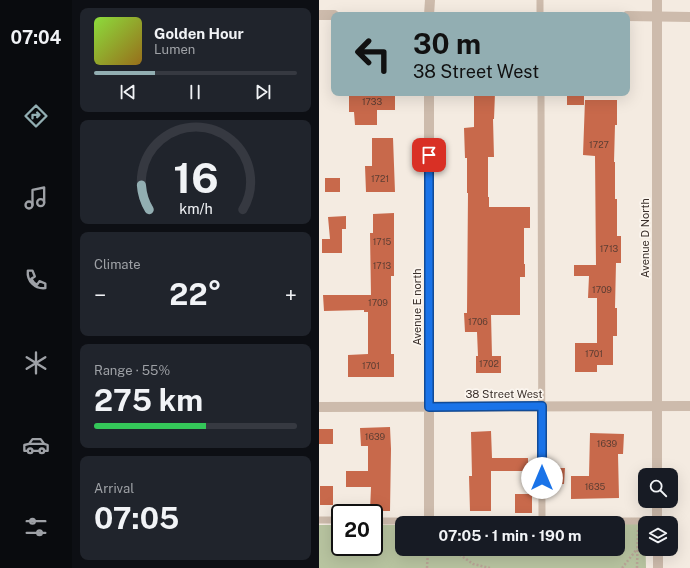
<!DOCTYPE html>
<meta charset="utf-8">
<style>
body{margin:0;font-family:"Public Sans",sans-serif;background:#20242c;color:#f1f3f6;height:100vh;display:flex;flex-direction:column;font-size:15px;white-space:nowrap}
*{box-sizing:border-box;margin:0}
p{font-size:13px;color:#9ea1a6}
.icon{flex:none;width:22px;height:22px;fill:none;stroke:currentColor;stroke-width:2;stroke-linecap:round;stroke-linejoin:round}
.map{position:relative;flex:1;overflow:hidden}
.side{display:flex;flex-direction:column;gap:8px;padding:8px;background:#0d0f14;width:247px}
.side>*{flex:none}
.hud{position:absolute;left:12px;top:12px;width:299px;height:84px;border-radius:8px;box-shadow:0 4px 16px #0002;background:#92aeb2;color:#111;overflow:hidden}
.tools{position:absolute;left:319px;top:468px;display:grid;gap:8px}
.tools a{display:grid;place-items:center;width:40px;height:40px;border-radius:8px;background:#171b24;box-shadow:0 4px 16px #0002;font-size:20px}
.speed{position:absolute;left:12px;top:504px;display:flex;gap:8px;font-size:20px;font-weight:700;text-align:center}
.speed>*{display:grid;place-content:center;width:52px;height:52px;border-radius:50%;background:#171b24;box-shadow:0 4px 16px #0002;line-height:1}
.speed .limit{border:2px solid #111;border-radius:6px;background:#fff;color:#111}
.pin{position:absolute;display:grid;place-items:center;width:34px;height:34px;color:#fff;margin:-17px;border-radius:8px;box-shadow:0 2px 6px #0006}
.me{position:absolute;width:44px;margin:-22px;rotate:0deg;stroke-linejoin:round;filter:drop-shadow(0 0 3px #0008)}
.turn{display:flex;align-items:center;gap:14px;height:84px;padding:0 16px;font-size:18px}
.turn .icon{width:52px;height:52px;stroke-width:2.5}
.turn b{display:block;font-size:28px;line-height:34px}
.big{font-size:30px;font-weight:700;line-height:1.1}
.side .tile{flex:1;display:flex;flex-direction:column;justify-content:center;gap:6px;min-width:0;padding:0 14px;border-radius:8px;background:#20242c}
.side .dial{align-items:center;gap:0}
.dial svg{height:104px;overflow:visible;fill:none;stroke:#363941;stroke-width:7;stroke-linecap:round;text-anchor:middle}
.dial text{fill:#f1f3f6;stroke:none}
.song{display:flex;align-items:center;gap:12px}
.cover{width:48px;height:48px;border-radius:6px;background:linear-gradient(135deg,hsl(90 70% 55%),hsl(40 70% 35%))}
.played{height:4px;border-radius:2px;background:linear-gradient(90deg,#92aeb2 30%,#363941 30%)}
.keys{display:flex;justify-content:space-around;direction:ltr}
.heat{display:flex;justify-content:space-between;align-items:center;font-size:22px;direction:ltr}
.charge{height:6px;border-radius:3px;background:linear-gradient(90deg,#34c759 55%,#363941 0)}
.trip{position:absolute;left:76px;top:516px;width:230px;height:40px;border-radius:8px;background:#171b24;box-shadow:0 4px 16px #0002;font-weight:700;line-height:40px;text-align:center}
main{display:flex;flex:1;min-height:0}
.tab-bar{display:flex;flex-direction:column;width:72px;justify-content:space-around;align-items:center;background:#090b0e;color:#9ea1a6}
.tab-bar .icon{width:28px;height:28px}
.tab-bar .on{color:#92aeb2}
.tab-bar b{font-size:18px;color:#f1f3f6}
.map>svg:first-child{display:block}
.green{fill:#b8c4a0}
.building{fill:#c8694b}
.lines{fill:none;stroke-linecap:round;stroke-linejoin:round}
.path{stroke:#b9a596;stroke-width:2.5;stroke-dasharray:2 2;stroke-linecap:butt}
.service{stroke:#cdbbac;stroke-width:7}
.minor{stroke:#cdbbac;stroke-width:10}
.tertiary{stroke:#cdbbac;stroke-width:10}
.route-casing{stroke:#114b97;stroke-width:10}
.route{stroke:#1a73e8;stroke-width:7}
.labels{text-anchor:middle;stroke-width:3.5;stroke-linejoin:round;paint-order:stroke}
.number-label{font-size:9px;fill:#5e3e33}
.street-label{font-size:11px;fill:#3b302b;stroke:#fbf5ee}
</style>
<main>
<nav class="tab-bar">
<b>07:04</b>
<svg class="icon on" aria-label="directions" viewBox="0 0 24 24"><path d="M12 3l9 9-9 9-9-9zM9 14v-3h6M13 9l2 2-2 2"/></svg>
<svg class="icon" aria-label="music" viewBox="0 0 24 24"><path d="M9 18V5l10-2v13"/><circle cx="6" cy="18" r="3"/><circle cx="16" cy="16" r="3"/></svg>
<svg class="icon" aria-label="phone" viewBox="0 0 24 24"><path d="M5 4h4l2 5-3 2q2 4 5 5l2-3 5 2v4C11 20 4 13 5 4z"/></svg>
<svg class="icon" aria-label="climate" viewBox="0 0 24 24"><path d="M12 3v18M4 7l16 10M4 17L20 7"/></svg>
<svg class="icon" aria-label="car" viewBox="0 0 24 24"><path d="M5 17H2v-5l4-1 3-4h7l3 4 3 1v5h-3M9 17h6M6 11h13"/><circle cx="7" cy="17" r="2"/><circle cx="17" cy="17" r="2"/></svg>
<svg class="icon" aria-label="filters" viewBox="0 0 24 24"><path d="M4 7h16M4 17h16"/><circle cx="9" cy="7" r="2"/><circle cx="15" cy="17" r="2"/></svg>
</nav>
<section class="side">
<div class="tile">
<div class="song"><i class="cover"></i><div><b>Golden Hour</b><p>Lumen</p></div></div>
<div class="played"></div>
<div class="keys"><svg class="icon" aria-label="previous" viewBox="0 0 24 24"><path d="M18 5L8 12l10 7zM5 5v14"/></svg><svg class="icon" aria-label="pause" viewBox="0 0 24 24"><path d="M8 5v14M16 5v14"/></svg><svg class="icon" aria-label="next" viewBox="0 0 24 24"><path d="M6 5l10 7-10 7zM19 5v14"/></svg></div>
</div>
<div class="tile dial"><svg viewBox="0 0 100 80">
<path d="M14 69A42 42 0 1 1 86 69"/>
<path d="M14 69A42 42 0 0 1 8 50" stroke="#92aeb2"/>
<text x="50" y="56" font-size="32" font-weight="700">16</text>
<text x="50" y="72" font-size="11">km/h</text>
</svg></div>
<div class="tile"><p>Climate</p>
<div class="heat"><a>−</a><b class="big">22°</b><a>+</a></div>
</div>
<div class="tile"><p>Range · 55%</p><b class="big">275 km</b><div class="charge"></div></div>
<div class="tile"><p>Arrival</p><b class="big">07:05</b></div>
</section>
<div class="map">
<svg width="371" height="568" viewBox="0 0 371 568">
<rect width="100%" height="100%" fill="#f4ebe1"/>
<path class="green" d="M299,524H326L327,568H0V525H21V547H55V525H83V549H299Z"/>
<g class="building">
<path d="M155,93H176L175,119H174L175,157H169V197H170V207H211V228H205V264H206V277H201V315H172L173,356H182V373H157V356H159L158,332H146L145,313H148L149,193H148V158H146L145,128L155,127Z"/>
<rect x="248" y="93" width="17" height="12"/>
<path d="M76,94V110H58V125H36L35,112H30V95Z"/>
<path d="M266,100H298V125H296L295,162H296V199H298V236H302V263H297L296,308H298V336H294V365H278V372H256V343H278V298H269L270,276H255V265H277L276,156L264,155Z"/>
<path d="M53,138H74L76,192H47L46,166H53Z"/>
<rect x="6" y="178" width="15" height="14"/>
<path d="M75,213V276H72V354H75V377H29V355L49,354V312H45V310L5,311L4,295H52L51,233H54V214Z"/>
<path d="M27,216V229H23V253H3V239H11L9,217Z"/>
<path d="M71,427L72,449L71,511H51L52,487H27V471H49V446H42L41,428Z"/>
<rect x="0" y="429" width="14" height="15"/>
<path d="M172,431L173,458H209V471H172V511H151L150,476H153L152,432Z"/>
<path d="M271,433L305,434L304,454H299L300,498L252,499V476H270Z"/>
<path d="M233,468H246L245,484L233,483Z"/>
<rect x="1" y="486" width="13" height="19"/>
<rect x="196" y="494" width="17" height="19"/>
</g>
<g class="lines">
<g class="path">
<path d="M130,549L140,554L154,564L171,568"/>
<path d="M108,568L109,549"/>
<path d="M303,568L318,549"/>
<path d="M318,568L319,530"/>
</g>
<g class="service">
<path d="M221,15V0"/>
<path d="M222,93L223,521"/>
<path d="M0,520H21"/>
<path d="M55,521H338"/>
</g>
<g class="minor">
<path d="M338,0V475"/>
<path d="M0,15H15"/>
<path d="M110,15L111,0"/>
<path d="M308,16L371,17"/>
<path d="M338,501V523"/>
<path d="M110,521V93"/>
<path d="M339,549V568"/>
</g>
<path class="tertiary" d="M0,407L371,406"/>
</g>
<g class="lines">
<g class="route-casing">
<path id="route" d="M110,155V407L223,406V478"/>
</g>
<use href="#route" class="route"/>
</g>
<g class="labels">
<g class="number-label">
<text x="53" y="105">1733</text>
<text x="280" y="148">1727</text>
<text x="61" y="182">1721</text>
<text x="63" y="245">1715</text>
<text x="290" y="252">1713</text>
<text x="63" y="269">1713</text>
<text x="283" y="293">1709</text>
<text x="59" y="306">1709</text>
<text x="159" y="325">1706</text>
<text x="275" y="357">1701</text>
<text x="170" y="367">1702</text>
<text x="52" y="369">1701</text>
<text x="56" y="440">1639</text>
<text x="288" y="447">1639</text>
<text x="276" y="490">1635</text>
</g>
<g class="street-label">
<text transform="translate(326 238) rotate(-90)" y="4">Avenue D North</text>
<text transform="translate(98 307) rotate(-90)" y="4">Avenue E north</text>
<text x="185" y="398">38 Street West</text>
</g>
</g>
</svg>
<div class="tools">
<a><svg class="icon" aria-label="search" viewBox="0 0 24 24"><circle cx="10" cy="10" r="6"/><path d="M15 15l6 6"/></svg></a>
<a><svg class="icon" aria-label="layers" viewBox="0 0 24 24"><path d="M12 4l9 5-9 5-9-5zM3 14l9 5 9-5"/></svg></a>
</div>
<div class="speed"><div class="limit">20</div></div>
<div class="pin" style="left:110px;top:155px;background:#d93025"><svg class="icon" aria-label="arrive" viewBox="0 0 24 24"><path d="M6 21V4h12l-3 4 3 4H6"/></svg></div>
<svg class="me" style="left:223px;top:478px" viewBox="-20 -20 40 40"><circle r="19" fill="#fff"/><path d="M0-13L10 11 0 6-10 11z" fill="#1a73e8"/></svg>
<div class="trip">07:05 · 1 min · 190 m</div>
<div class="hud">
<div class="turn"><svg class="icon" aria-label="left" viewBox="0 0 24 24"><path d="M17 20v-9H6M10 6l-5 5 5 5"/></svg><div><b>30 m</b>38 Street West</div></div>
</div>
</div>
</main>
